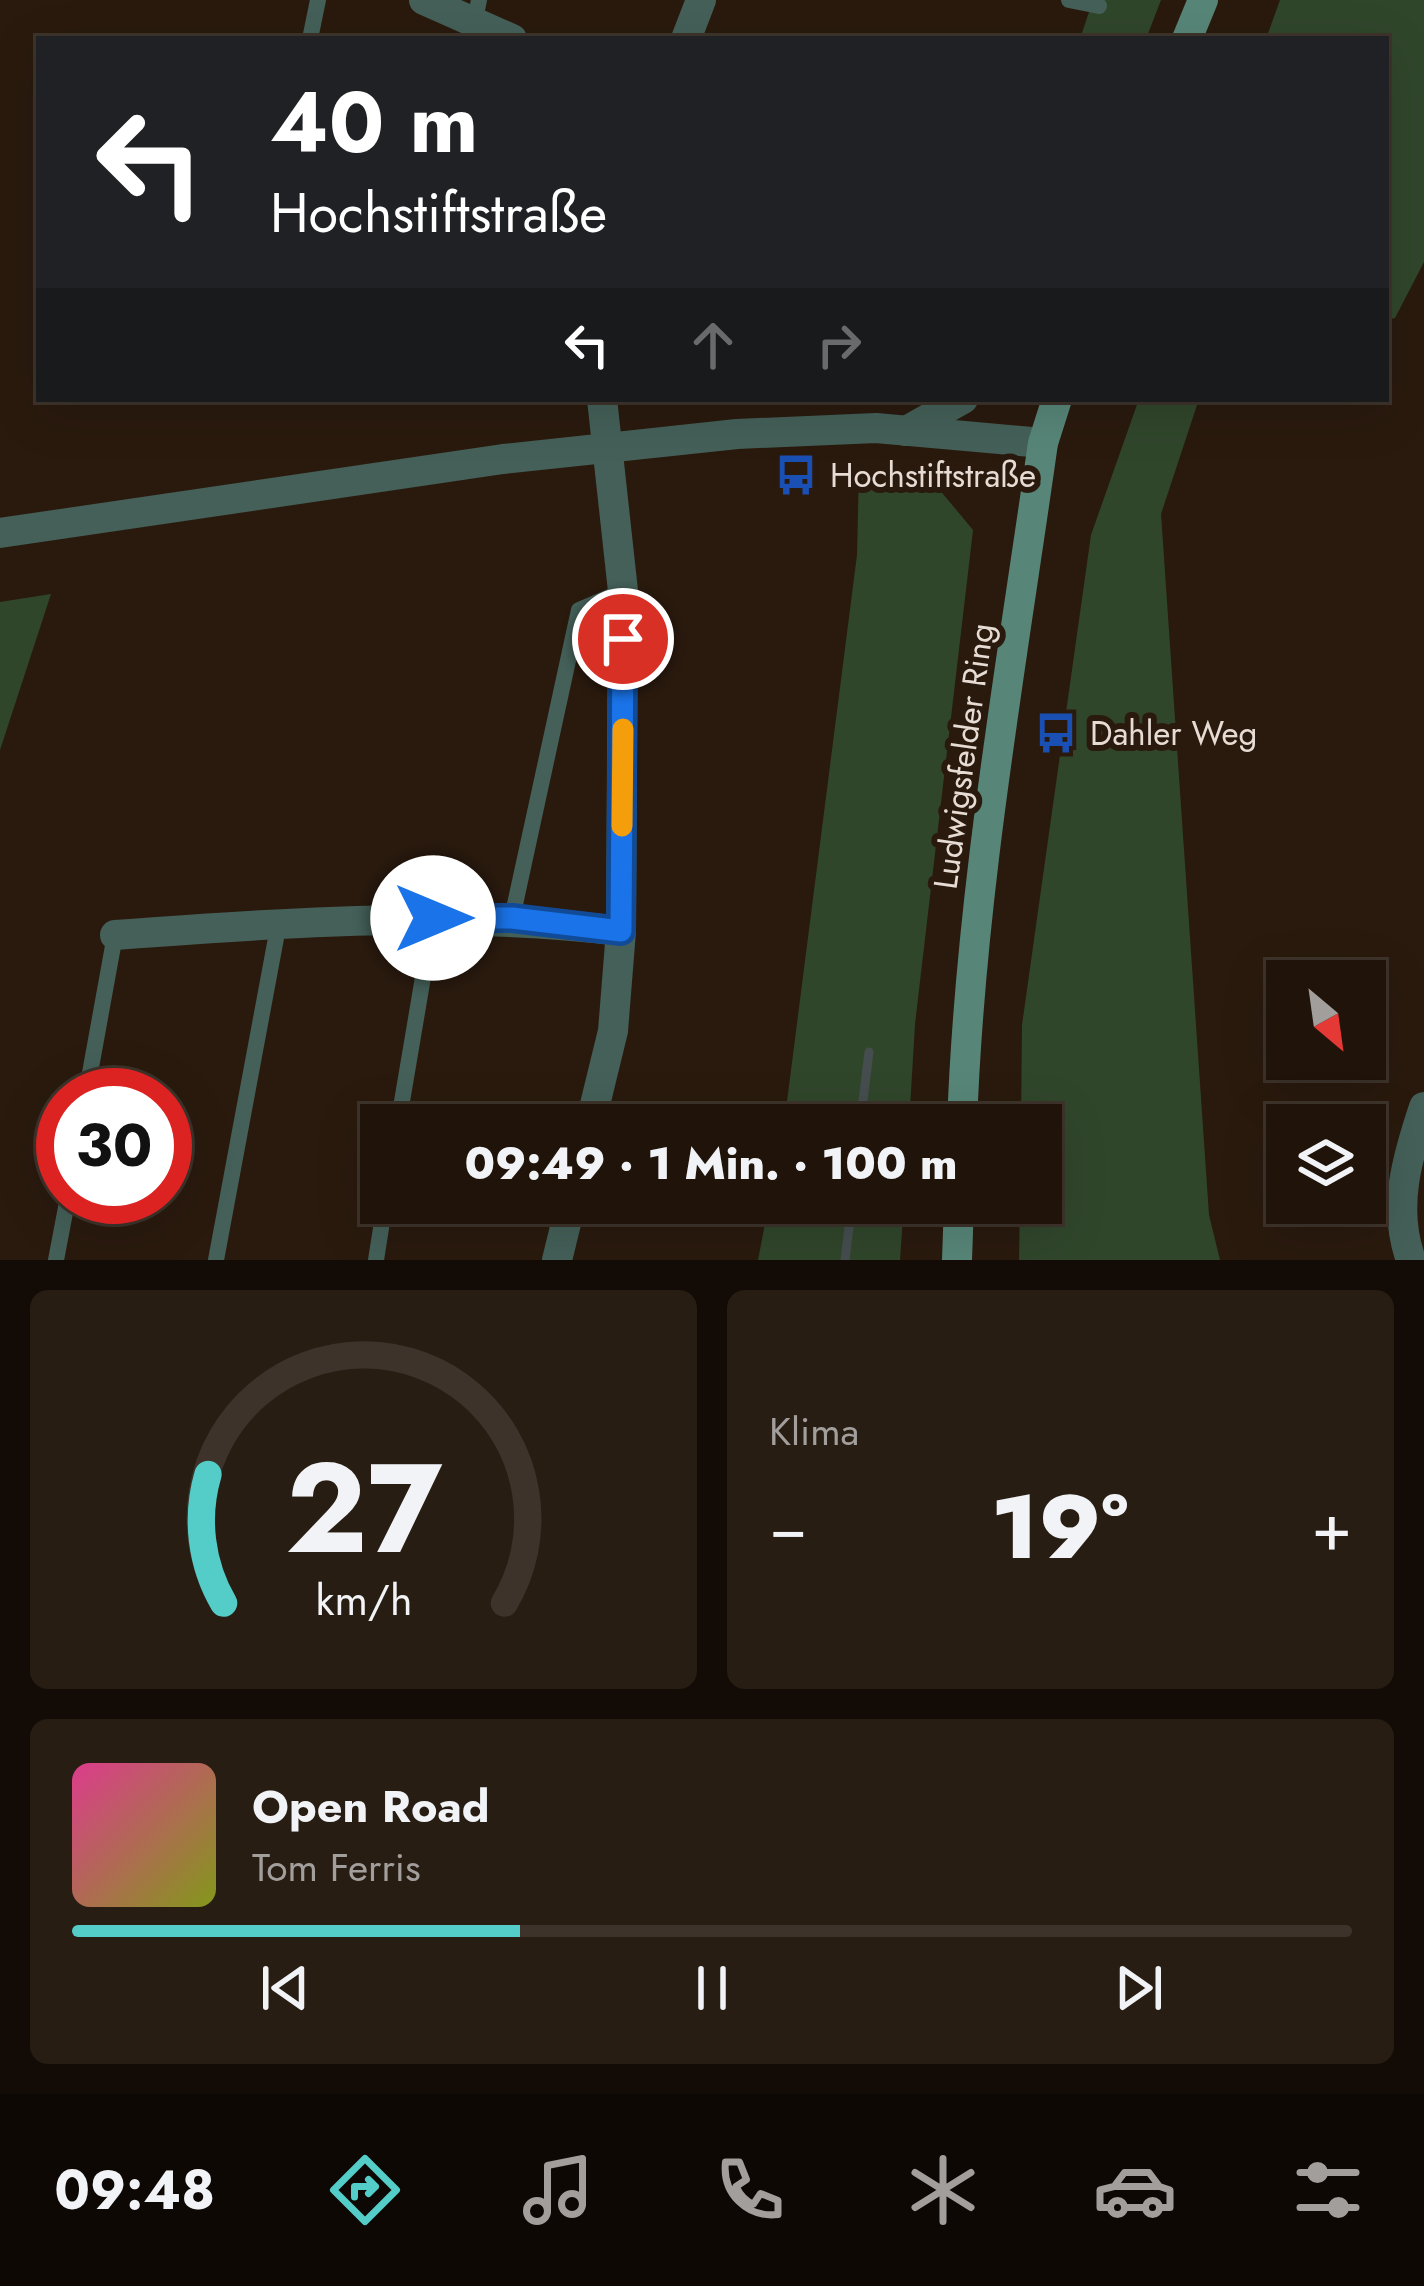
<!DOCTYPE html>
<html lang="de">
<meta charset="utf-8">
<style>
body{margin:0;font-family:Jost,sans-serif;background:#281d13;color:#f1f3f6;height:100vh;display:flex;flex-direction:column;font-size:45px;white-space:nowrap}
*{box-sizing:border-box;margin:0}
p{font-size:39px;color:#a29e9c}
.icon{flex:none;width:66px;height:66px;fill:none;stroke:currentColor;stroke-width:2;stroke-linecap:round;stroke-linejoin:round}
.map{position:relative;height:1260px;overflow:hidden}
.drawer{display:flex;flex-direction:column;gap:30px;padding:30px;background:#120b06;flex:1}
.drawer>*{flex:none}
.hud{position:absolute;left:36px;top:36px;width:1353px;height:366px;border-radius:0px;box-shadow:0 12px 48px #0002,0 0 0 3px #3d332b;background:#202124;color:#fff;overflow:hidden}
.needle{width:78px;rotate:151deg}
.buttons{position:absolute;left:1266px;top:960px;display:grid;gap:24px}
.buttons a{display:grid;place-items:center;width:120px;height:120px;border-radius:0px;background:#20140a;box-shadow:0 12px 48px #0002,0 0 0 3px #3d332b;font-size:60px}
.speed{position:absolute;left:36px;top:1068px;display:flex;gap:24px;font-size:60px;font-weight:700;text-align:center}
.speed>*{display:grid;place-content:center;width:156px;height:156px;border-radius:50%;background:#20140a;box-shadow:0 12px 48px #0002,0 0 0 3px #3d332b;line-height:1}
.speed .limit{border:18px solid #d22;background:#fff;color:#111}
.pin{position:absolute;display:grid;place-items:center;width:102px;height:102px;color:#fff;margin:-51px;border:6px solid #fff;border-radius:50%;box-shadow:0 3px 12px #0007}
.me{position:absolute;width:132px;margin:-66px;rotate:90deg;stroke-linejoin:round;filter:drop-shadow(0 0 9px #0008)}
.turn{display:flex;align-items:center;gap:42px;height:252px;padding:0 36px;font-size:54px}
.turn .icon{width:156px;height:156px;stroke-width:2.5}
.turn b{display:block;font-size:84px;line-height:102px}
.lanes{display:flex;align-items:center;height:114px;padding:0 36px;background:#0003;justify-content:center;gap:60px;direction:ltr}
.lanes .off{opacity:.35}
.big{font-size:90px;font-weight:800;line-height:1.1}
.drawer .tile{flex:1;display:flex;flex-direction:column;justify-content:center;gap:18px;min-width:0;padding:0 42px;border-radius:18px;background:#281d13}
.drawer .dial{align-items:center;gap:0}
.dial svg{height:312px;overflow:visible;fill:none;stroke:#3d332b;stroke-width:7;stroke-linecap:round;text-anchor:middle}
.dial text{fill:#f1f3f6;stroke:none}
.song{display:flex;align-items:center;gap:36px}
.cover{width:144px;height:144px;border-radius:18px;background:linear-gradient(135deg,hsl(330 70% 55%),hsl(70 70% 35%))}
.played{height:12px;border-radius:6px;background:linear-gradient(90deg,#54cdc8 35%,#3d332b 35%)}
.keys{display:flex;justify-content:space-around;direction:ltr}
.heat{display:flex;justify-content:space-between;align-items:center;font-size:66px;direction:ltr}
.drawer .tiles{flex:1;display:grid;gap:30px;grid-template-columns:1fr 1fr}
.tile:last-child{grid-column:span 2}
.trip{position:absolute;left:360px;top:1104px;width:702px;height:120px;border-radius:0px;background:#20140a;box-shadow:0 12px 48px #0002,0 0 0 3px #3d332b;font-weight:800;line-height:120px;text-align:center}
.tabs{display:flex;height:192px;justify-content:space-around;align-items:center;background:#0d0804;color:#a29e9c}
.tabs .icon{width:84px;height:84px}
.tabs .selected{color:#54cdc8}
.tabs b{font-size:54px;color:#f1f3f6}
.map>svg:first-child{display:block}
.green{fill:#30462b}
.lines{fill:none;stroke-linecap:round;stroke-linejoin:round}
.stream{stroke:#454d4e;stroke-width:9}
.service{stroke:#446058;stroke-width:16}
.minor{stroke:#446058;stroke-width:30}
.tertiary{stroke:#446058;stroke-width:30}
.secondary{stroke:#578678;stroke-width:30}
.route-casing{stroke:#114b97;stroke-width:30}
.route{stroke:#1a73e8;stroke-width:21}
.slow{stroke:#f59e0b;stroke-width:21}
.labels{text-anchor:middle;stroke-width:12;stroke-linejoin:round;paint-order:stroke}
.poi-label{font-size:33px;fill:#e7dcd4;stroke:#2a1a0e;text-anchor:start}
.street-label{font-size:33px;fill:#e7dcd4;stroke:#2a1a0e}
</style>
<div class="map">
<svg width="1424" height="1260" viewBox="0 0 1424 1260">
<rect width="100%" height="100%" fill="#2a1a0e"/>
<g class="green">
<path d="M1093,0H1161L1146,39H1080Z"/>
<path d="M1280,0H1424V262L1395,318L1386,320V39H1266Z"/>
<path d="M1139,399H1199L1161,514L1209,1215L1220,1260H1019L1020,1203H1041V1125H1021L1022,1025L1091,535Z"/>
<path d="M859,468L933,482L973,530L915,1024L909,1125H784L857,555Z"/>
<path d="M51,594L0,750V602Z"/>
<path d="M769,1203H904L900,1260H758Z"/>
</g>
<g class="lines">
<g class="stream">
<path d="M860,1125L869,1052"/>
<path d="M845,1260L852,1203"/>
</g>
<g class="service">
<path d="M1069,0L1099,6"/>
<path d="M310,39L318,0"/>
<path d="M471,39L479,0"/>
<path d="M512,918L579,610L623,591"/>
<path d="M86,1095L115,935"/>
<path d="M398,1125L433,918"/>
<path d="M56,1260L68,1197"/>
<path d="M216,1260L279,922"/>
<path d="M376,1260L385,1203"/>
</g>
<g class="minor">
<path d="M424,0L512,39"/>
<path d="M686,39L701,0"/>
<path d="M115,935C285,922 451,911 621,931"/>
<path d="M590,1125L613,1031L621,931L623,591L602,399"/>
<path d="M557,1260L571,1203"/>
<path d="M1411,1260C1392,1208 1407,1158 1424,1107"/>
</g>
<g class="tertiary">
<path d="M906,431L963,399"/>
<path d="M0,533L503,459L737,434L876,428L1043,443"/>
</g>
<g class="secondary">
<path d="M1187,39L1203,0"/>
<path d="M962,1125C970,897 1011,669 1043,443L1057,399"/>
<path d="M957,1260L959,1203"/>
</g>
</g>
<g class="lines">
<g class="route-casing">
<path id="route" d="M433,918H512L621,931L623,639"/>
</g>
<use href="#route" class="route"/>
<path class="slow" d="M622,826L623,729"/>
</g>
<defs>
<g id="bus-bare" transform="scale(3.24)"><path d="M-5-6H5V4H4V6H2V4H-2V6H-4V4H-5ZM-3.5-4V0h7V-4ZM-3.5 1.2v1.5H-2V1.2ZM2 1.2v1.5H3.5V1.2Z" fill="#1a4fb4" stroke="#2a1a0e" stroke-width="2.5" paint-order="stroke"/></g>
</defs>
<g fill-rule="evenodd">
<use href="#bus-bare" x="796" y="475"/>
<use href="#bus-bare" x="1056" y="733"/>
</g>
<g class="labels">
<g class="poi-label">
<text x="830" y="487">Hochstiftstraße</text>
<text x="1090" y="745">Dahler Weg</text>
</g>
<g class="street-label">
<text transform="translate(963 756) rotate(-82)" y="12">Ludwigsfelder Ring</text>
</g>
</g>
</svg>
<div class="buttons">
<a><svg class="needle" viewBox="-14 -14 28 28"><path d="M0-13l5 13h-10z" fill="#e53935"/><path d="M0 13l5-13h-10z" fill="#a29e9c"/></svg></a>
<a><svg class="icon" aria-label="layers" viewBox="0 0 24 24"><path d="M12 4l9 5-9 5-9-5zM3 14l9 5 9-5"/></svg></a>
</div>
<div class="speed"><div class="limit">30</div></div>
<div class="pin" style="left:623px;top:639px;background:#d93025"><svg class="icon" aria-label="arrive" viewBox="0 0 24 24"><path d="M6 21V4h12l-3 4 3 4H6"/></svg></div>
<svg class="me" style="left:433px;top:918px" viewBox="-20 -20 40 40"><circle r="19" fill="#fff"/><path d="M0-13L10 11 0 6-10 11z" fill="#1a73e8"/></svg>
<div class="trip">09:49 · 1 Min. · 100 m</div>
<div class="hud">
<div class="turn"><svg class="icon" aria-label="left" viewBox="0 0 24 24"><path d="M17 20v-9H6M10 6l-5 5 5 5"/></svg><div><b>40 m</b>Hochstiftstraße</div></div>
<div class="lanes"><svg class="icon" aria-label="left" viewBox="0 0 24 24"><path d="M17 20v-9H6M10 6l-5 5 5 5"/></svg><svg class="icon off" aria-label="ahead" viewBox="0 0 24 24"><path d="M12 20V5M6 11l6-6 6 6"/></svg><svg class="icon off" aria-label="right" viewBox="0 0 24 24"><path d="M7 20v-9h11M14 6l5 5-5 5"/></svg></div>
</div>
</div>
<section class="drawer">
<div class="tiles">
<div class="tile dial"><svg viewBox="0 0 100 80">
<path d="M14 69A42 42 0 1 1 86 69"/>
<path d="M14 69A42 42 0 0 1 10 36" stroke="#54cdc8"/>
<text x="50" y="56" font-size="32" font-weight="700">27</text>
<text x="50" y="72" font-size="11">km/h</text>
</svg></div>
<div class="tile"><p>Klima</p>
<div class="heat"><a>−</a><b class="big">19°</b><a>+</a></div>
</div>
<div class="tile">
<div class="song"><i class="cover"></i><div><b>Open Road</b><p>Tom Ferris</p></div></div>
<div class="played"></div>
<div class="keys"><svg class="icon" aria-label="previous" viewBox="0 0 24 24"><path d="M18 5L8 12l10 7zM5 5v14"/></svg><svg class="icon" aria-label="pause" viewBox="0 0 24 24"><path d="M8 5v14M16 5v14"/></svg><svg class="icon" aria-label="next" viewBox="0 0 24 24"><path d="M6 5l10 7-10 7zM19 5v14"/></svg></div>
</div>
</div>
</section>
<nav class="tabs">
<b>09:48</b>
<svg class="icon selected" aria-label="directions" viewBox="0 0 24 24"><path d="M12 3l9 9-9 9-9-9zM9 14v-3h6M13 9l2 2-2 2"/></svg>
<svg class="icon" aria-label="music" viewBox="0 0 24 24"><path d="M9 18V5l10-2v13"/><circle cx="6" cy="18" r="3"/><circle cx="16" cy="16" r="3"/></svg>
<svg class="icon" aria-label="phone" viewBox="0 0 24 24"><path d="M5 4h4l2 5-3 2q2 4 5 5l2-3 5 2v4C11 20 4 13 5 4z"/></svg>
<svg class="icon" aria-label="climate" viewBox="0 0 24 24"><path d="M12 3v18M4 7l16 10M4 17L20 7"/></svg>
<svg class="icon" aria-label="car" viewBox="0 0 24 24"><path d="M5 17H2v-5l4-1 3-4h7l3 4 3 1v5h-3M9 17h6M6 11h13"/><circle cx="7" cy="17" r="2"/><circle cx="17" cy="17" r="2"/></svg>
<svg class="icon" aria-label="filters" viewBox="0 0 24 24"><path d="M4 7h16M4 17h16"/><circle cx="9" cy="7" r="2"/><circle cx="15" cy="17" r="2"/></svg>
</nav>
